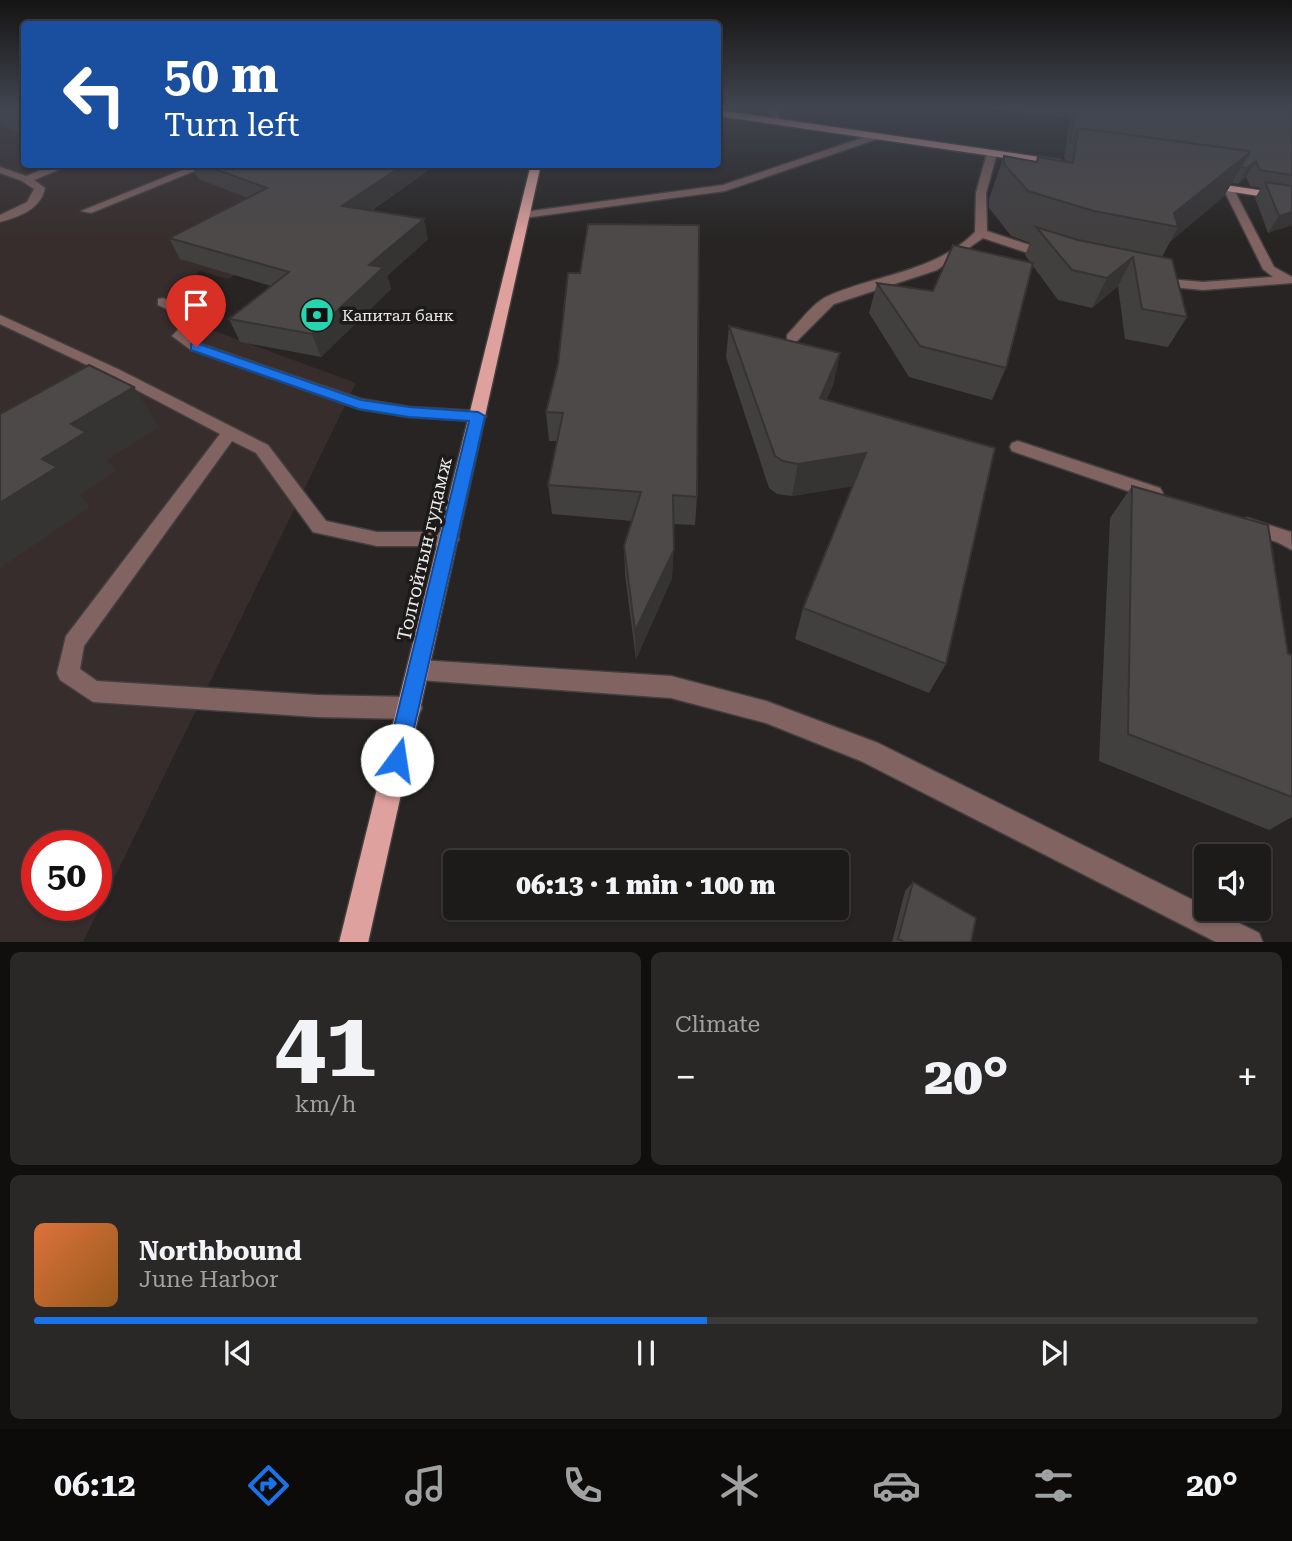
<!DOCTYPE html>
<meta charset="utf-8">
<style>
body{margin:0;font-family:"Roboto Serif",serif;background:#2a2827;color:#f1f3f6;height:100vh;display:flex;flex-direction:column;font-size:26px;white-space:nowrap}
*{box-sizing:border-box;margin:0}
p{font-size:23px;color:#a0a1a2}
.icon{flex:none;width:38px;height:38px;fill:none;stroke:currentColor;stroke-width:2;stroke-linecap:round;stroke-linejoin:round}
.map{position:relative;height:942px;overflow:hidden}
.panel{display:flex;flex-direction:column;gap:10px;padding:10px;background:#100f0e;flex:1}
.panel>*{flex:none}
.hud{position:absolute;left:21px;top:21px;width:700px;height:147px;border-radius:7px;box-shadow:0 2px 5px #0004,0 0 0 2px #3b3939;background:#1a4fa0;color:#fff;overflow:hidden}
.buttons{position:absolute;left:1194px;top:844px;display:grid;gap:14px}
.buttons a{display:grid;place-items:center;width:77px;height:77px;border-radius:7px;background:#1d1b1a;box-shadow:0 2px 5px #0004,0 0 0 2px #3b3939;font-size:35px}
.speed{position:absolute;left:21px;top:830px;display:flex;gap:14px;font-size:35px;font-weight:700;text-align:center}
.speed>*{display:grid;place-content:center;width:91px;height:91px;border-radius:50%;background:#1d1b1a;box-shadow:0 2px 5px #0004,0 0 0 2px #3b3939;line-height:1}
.speed .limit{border:10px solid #d22;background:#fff;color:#111}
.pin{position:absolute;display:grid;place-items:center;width:60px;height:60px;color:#fff;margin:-72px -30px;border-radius:50% 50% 50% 0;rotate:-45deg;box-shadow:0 0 7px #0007}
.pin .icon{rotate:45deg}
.me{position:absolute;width:77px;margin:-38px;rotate:14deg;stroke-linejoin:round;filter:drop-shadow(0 0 5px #0008)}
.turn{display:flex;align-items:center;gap:24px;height:147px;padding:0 28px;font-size:32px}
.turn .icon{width:91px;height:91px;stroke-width:2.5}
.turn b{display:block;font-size:49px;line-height:60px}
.big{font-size:52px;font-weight:800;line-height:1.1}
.panel .tile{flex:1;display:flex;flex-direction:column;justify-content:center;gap:10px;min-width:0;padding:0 24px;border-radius:10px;background:#2a2827}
.panel .dial{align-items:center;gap:0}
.dial b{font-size:91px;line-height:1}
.song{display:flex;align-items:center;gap:21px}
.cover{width:84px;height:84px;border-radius:10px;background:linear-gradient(135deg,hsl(20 70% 55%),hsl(30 70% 35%))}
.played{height:7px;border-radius:4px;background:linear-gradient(90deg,#1a73e8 55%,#3b3939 55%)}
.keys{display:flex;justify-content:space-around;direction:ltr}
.heat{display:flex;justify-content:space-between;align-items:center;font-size:38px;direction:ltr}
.panel .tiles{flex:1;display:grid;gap:10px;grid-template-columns:1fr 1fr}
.tile:last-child{grid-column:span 2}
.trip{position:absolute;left:443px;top:850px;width:406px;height:70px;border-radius:7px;background:#1d1b1a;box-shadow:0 2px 5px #0004,0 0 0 2px #3b3939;font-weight:800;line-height:70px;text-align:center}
.tab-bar{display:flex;height:112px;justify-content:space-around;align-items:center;background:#0c0b0a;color:#a0a1a2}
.tab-bar .icon{width:49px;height:49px}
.tab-bar .on{color:#1a73e8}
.tab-bar b{font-size:32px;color:#f1f3f6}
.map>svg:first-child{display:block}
.built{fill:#372d2c;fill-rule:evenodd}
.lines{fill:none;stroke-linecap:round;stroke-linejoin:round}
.minor-casing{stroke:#423f3f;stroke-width:3}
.major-casing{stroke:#423f3f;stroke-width:3}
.minor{fill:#816361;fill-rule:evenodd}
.major{fill:#dea19e;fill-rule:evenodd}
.wall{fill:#423f3f}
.shaded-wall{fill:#363333}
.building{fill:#4d4949;stroke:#363333;stroke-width:2}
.route{fill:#1a73e8;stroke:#114b97;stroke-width:2}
.labels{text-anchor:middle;stroke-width:7;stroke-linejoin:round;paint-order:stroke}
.far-poi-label{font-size:16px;fill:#eae8e8;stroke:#1d1a1a;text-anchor:start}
.street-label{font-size:19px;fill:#eae8e8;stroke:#1d1a1a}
</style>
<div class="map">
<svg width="1292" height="943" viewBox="0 0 1292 943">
<rect width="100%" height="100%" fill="#272423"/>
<path class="built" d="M0,107H24V164L284,165L321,226L228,279L199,271L166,313L356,383L83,942L0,943ZM37,845H96V905H37Z"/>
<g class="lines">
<g class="minor-casing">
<g id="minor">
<path d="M767,107H775L782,123H776Z"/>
<path d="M877,133L882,136L880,138L725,191L524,218L518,215L524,212L723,185Z"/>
<path d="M992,150L997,153L986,193L987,231L1051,252V258H1043L983,238L937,270L834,304L797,341H787V335C798,324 812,304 826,297C876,274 934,273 975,232L976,193L987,153Z"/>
<path d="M56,164H72L34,180L45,188C41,209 19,217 0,222V215L27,202L34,189L22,181L0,173V167L26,176Z"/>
<path d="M197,164H212L91,213L81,211Z"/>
<path d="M1228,185L1233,188L1274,267L1292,277V283L1203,290L1151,285V279L1156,278L1203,282L1273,277L1263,269L1223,188Z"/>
<path d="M163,298L202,315V321L188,335L201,344L361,399L409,407L478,411L486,416L478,421L409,417L359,409L191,350L172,336L188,319L158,305V299Z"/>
<path d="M0,315L118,369L268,445L326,521L377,532H449L456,534L459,539L456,544L449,546H377L313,532L256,453L232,441L84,646L80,669L97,681L317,695L410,697L418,700L422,708L418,716L410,719L317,717L93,702L60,680L57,673L66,636L220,434L108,375L0,324Z"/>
<path d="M1018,441L1160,488L1163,493L1160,498L1154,500L1012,451L1010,447L1012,443Z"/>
<path d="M1247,518L1291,532L1292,550L1277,542L1240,530L1238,525L1240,520Z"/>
<path d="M419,660L671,676L766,701L878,743L1259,933L1263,943H1218L861,761L766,723L671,698L419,680L411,677L408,670L411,663Z"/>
</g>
</g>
<g class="major-casing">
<g id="major">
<path d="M718,110L1060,160L1065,163L1060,166L718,116Z"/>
<path d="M531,164H541L368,943H339Z"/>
<path d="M1205,182L1292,195V201L1201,187V183Z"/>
</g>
</g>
<use href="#minor" class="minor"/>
<use href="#major" class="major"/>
</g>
<g class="wall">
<path d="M0,107H24V135L0,126Z"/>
<path d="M978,107H1292V225L1268,233L1255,198L1261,188L1250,186L1246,177L1238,184L1232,183L1224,196L1170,242L1162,257L1187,317L1168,347L1125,339L1118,286L1092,308L1058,300L1033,266L1006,368L992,400L909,377L869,313L877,283L933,291L1030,262L1025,255L1030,243L1011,236L989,208V199L1004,156L1037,162L1065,161L1066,159H1064L1070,119Z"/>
<path d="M191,164H437L371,211L428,239L387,276L391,289L321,357L240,342L229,319L271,286L180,259L169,238L248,198L198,179Z"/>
<path d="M729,326L840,353L833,385L826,400L946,664L929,693L795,639L803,608L852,486L792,496L777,494L769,488L726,357Z"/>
<path d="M558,364L697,497L695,525L673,524L672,578L636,659L625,575L624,546L632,521L552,514L548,485L557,441H549L546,412Z"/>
<path d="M1132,486L1288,654L1292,655V817L1269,830L1099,761L1110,518Z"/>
<path d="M913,882L971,942H892L905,891Z"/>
</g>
<g class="shaded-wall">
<path d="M1249,153L1224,196L1170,242L1178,227L1174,213Z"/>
<path d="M1256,161L1246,177L1238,184L1247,168Z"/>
<path d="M405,164H437L348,226L342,206Z"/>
<path d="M1292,212V225L1268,233L1279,216Z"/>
<path d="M424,219L428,239L387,276L391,289L321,357L312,334L369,265Z"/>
<path d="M1133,257L1118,286L1092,308L1107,278Z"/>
<path d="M840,353L833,385L813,430L820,398Z"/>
<path d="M134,387L159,427L107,460L116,471L80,495L90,507L0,568V503L42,459L71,424Z"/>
<path d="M866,453L856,486L792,496L798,464Z"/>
<path d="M674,550L672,578L636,659L635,631Z"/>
</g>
<g class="building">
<path d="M1076,107H1292V175L1260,170L1256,161L1247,168L1241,167L1249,153L1248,151L1078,128L1072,143H1070Z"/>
<path d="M1078,128L1248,151L1249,153L1174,213L1178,227L1094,211L1028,191L1004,164V156L1037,162L1038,157L1073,163Z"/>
<path d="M201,164H405L342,206L424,219L369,265L384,267L312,334L229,319L289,272L169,238L267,188Z"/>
<path d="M1265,182L1292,186V212L1279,216Z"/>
<path d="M588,224L699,225L697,497L673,495L674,550L635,631L624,546L641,492L548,485L563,413L546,412L558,364L568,273H580Z"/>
<path d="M1036,227L1078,240L1172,259L1187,317L1142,309L1133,257L1107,278L1072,270Z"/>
<path d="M953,245L1033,263L1006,368L920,346L877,283L933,291Z"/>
<path d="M729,326L840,353L820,398L995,448L946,664L803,608L866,453L798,464L783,461L775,456Z"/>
<path d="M89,365L134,387L71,424L86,432L42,459L57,467L0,503V414Z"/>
<path d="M1132,486L1268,525L1288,654L1292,655V797L1128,734Z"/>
<path d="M913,882L976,918L971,942H904L898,939Z"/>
</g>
<linearGradient id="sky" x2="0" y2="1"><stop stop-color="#151413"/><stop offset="0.45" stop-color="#414550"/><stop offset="1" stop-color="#414550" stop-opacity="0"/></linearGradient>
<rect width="1292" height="238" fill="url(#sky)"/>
<path class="route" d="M196,343L361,400L409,407L478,412L485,416L405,768L397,771L389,768L386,760L469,421L409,417L359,409L191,350V344Z"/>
<defs>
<g id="bank-disc" transform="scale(1.75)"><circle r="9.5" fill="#24d5af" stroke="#1d1a1a"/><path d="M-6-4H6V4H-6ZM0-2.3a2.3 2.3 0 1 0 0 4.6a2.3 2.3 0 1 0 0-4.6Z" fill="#111"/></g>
</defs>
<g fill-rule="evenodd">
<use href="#bank-disc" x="317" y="315"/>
</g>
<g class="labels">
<g class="far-poi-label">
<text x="342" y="321">Капитал банк</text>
</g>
<g class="street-label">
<text transform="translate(424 549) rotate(-77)" y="7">Толгойтын гудамж</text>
</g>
</g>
</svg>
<div class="buttons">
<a><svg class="icon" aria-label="sound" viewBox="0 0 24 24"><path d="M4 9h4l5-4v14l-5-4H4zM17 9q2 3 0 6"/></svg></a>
</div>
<div class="speed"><div class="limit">50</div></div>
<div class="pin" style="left:196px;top:347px;background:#d93025"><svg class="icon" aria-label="arrive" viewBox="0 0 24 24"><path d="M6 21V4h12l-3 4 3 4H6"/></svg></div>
<svg class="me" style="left:397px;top:760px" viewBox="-20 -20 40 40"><circle r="19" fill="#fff"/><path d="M0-13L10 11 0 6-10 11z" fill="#1a73e8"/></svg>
<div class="trip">06:13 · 1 min · 100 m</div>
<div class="hud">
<div class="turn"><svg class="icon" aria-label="left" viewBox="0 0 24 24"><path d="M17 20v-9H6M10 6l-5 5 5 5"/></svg><div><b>50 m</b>Turn left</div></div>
</div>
</div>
<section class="panel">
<div class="tiles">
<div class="tile dial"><b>41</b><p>km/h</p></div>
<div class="tile"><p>Climate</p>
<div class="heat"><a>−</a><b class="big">20°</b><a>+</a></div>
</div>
<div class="tile">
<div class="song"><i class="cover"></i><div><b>Northbound</b><p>June Harbor</p></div></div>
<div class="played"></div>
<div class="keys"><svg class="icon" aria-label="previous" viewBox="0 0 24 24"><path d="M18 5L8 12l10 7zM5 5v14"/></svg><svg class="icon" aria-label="pause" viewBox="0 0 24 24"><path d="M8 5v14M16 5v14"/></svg><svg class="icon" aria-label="next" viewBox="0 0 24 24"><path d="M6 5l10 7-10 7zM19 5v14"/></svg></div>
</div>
</div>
</section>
<nav class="tab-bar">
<b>06:12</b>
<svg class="icon on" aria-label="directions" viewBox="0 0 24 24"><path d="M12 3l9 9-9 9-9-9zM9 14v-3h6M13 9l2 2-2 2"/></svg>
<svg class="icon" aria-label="music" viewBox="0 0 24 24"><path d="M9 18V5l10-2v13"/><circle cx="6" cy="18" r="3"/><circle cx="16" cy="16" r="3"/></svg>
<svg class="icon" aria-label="phone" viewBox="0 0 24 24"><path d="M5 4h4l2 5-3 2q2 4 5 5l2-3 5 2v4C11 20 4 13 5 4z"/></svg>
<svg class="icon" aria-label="climate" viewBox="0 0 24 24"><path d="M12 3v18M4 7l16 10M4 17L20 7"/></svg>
<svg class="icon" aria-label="car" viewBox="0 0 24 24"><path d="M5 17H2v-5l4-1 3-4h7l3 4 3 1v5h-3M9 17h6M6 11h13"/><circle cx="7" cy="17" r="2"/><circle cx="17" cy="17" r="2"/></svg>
<svg class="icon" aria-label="filters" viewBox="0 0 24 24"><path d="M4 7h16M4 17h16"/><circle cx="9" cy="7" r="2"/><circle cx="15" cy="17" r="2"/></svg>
<b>20°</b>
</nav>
